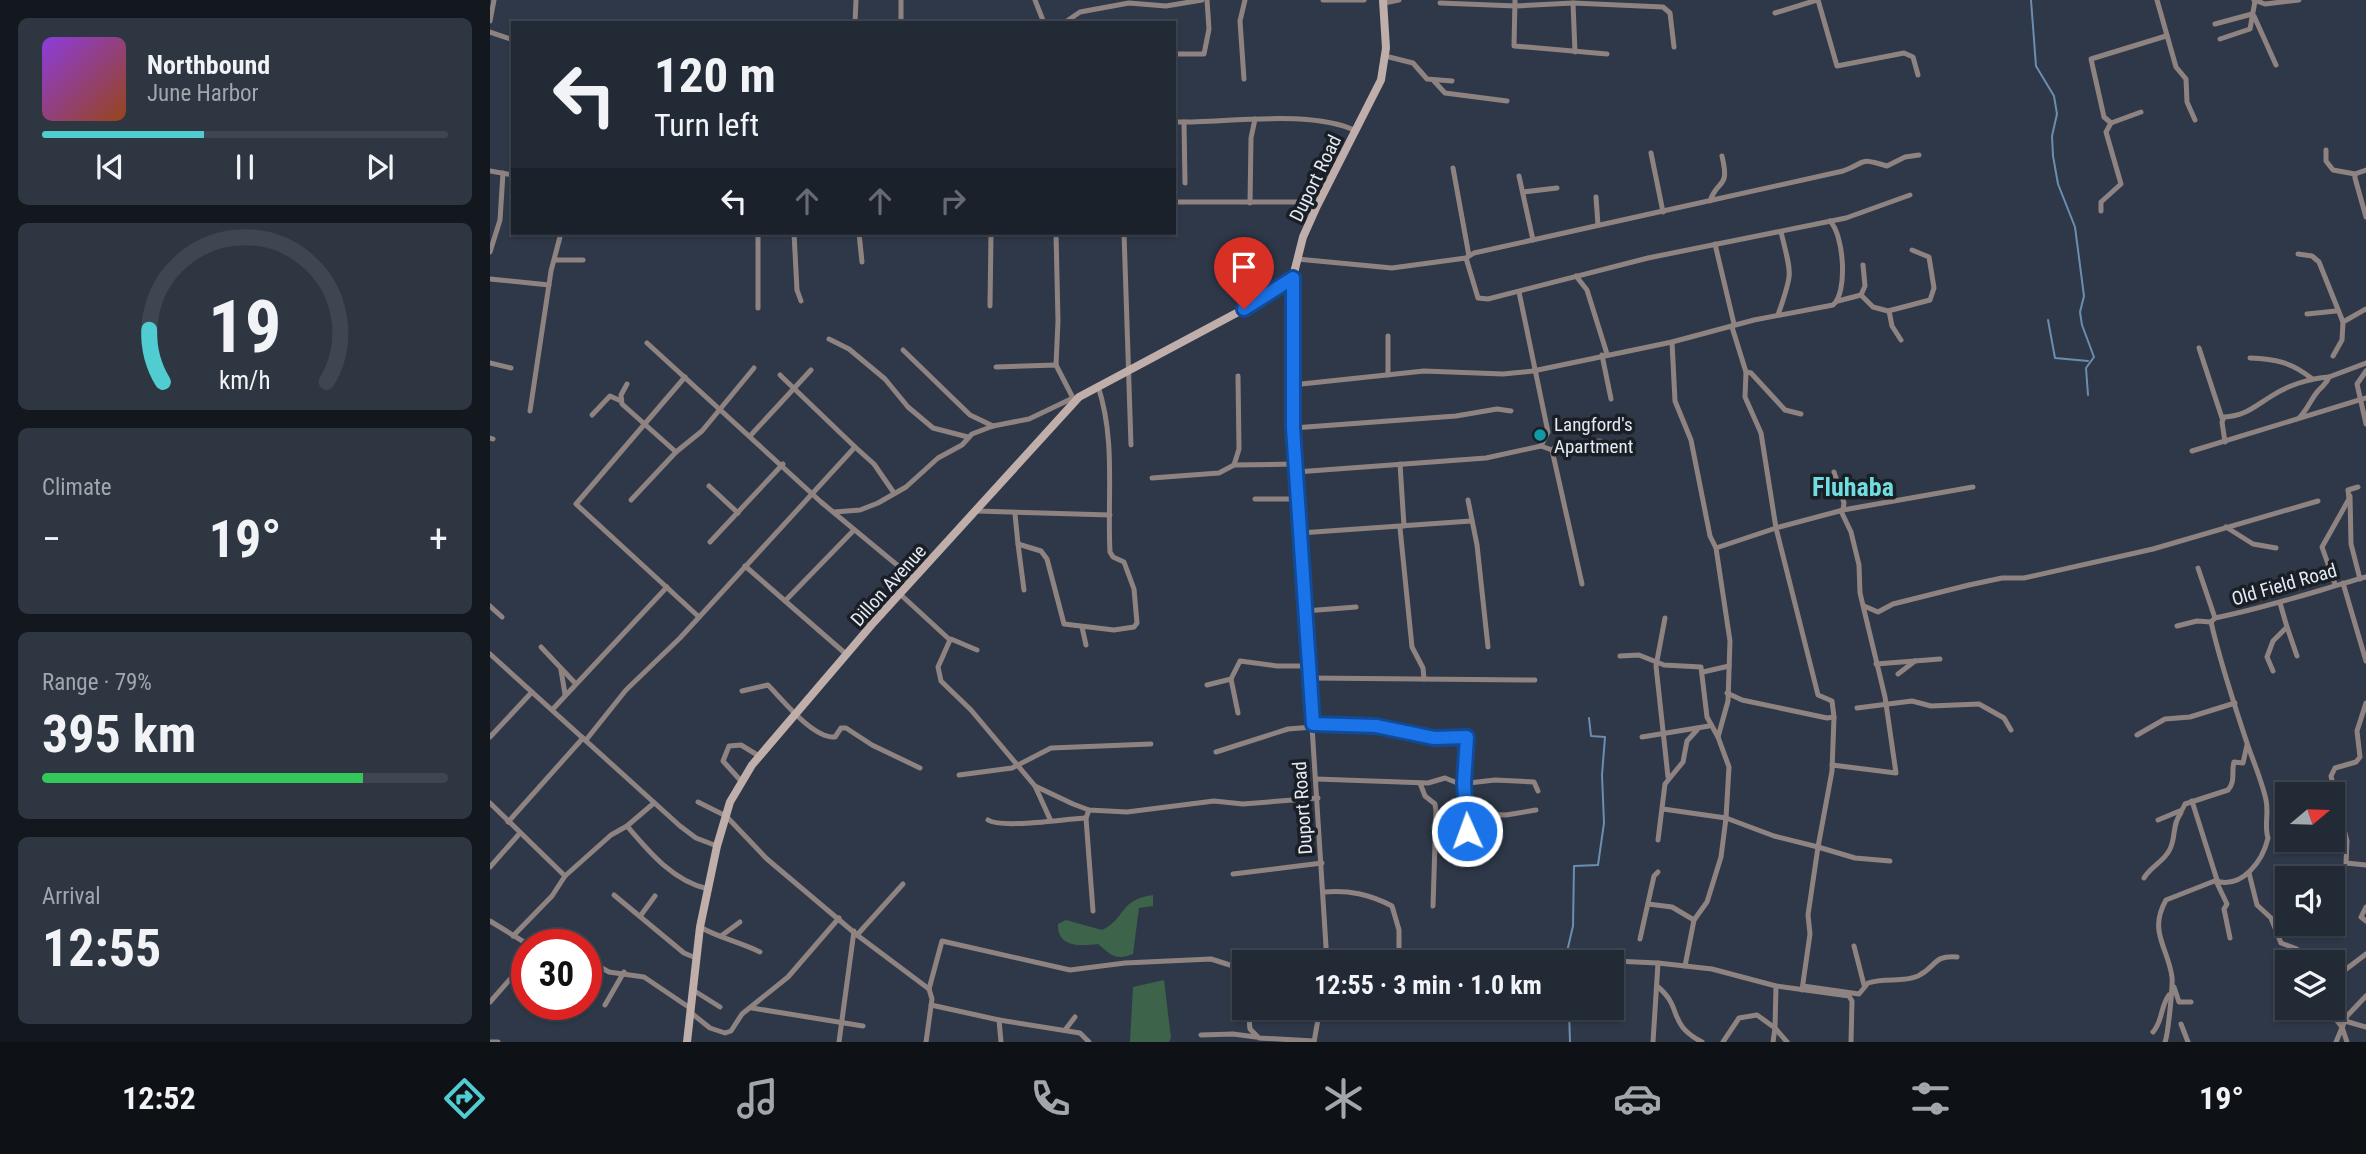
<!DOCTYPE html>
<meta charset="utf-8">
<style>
body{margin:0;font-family:"Roboto Condensed",sans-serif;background:#2e3642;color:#f1f3f6;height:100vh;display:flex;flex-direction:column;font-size:26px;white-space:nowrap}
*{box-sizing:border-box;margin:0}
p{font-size:23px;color:#a2a7ad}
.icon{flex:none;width:38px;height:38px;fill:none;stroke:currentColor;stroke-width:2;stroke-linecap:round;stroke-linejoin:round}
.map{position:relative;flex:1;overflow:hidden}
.details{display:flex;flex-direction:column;gap:18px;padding:18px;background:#13171e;width:490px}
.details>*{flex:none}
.top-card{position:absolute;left:21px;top:21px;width:665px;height:214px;border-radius:0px;box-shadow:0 2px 5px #0004,0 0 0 2px #3f4651;background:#222a36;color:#f1f3f6;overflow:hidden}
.needle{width:46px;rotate:71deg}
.buttons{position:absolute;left:1785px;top:782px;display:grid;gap:14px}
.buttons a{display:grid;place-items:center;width:70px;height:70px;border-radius:0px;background:#222a36;box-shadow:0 2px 5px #0004,0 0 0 2px #3f4651;font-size:35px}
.speed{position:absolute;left:21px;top:929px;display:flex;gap:14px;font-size:35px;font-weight:700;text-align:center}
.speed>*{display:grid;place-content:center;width:91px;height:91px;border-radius:50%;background:#222a36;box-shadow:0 2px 5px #0004,0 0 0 2px #3f4651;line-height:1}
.speed .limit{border:10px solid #d22;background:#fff;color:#111}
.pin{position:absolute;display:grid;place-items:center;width:60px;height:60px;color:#fff;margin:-72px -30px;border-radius:50% 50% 50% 0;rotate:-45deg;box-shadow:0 0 7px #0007}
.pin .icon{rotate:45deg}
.me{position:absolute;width:77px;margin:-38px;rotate:358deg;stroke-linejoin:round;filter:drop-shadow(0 0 5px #0008)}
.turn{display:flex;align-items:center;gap:24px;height:147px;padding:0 28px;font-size:32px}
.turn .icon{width:91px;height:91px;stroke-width:2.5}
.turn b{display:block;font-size:49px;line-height:60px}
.lanes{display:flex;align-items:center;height:66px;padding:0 28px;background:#0003;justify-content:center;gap:35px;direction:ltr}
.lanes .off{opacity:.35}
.big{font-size:52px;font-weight:700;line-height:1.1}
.details .tile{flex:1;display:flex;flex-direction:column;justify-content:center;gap:10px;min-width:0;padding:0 24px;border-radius:10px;background:#2e3642}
.details .dial{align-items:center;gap:0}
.dial svg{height:182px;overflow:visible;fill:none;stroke:#3f4651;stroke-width:7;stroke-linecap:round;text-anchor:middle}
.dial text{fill:#f1f3f6;stroke:none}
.song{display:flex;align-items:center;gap:21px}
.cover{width:84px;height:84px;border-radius:10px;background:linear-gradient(135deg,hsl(270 70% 55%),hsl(20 70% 35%))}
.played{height:7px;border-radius:4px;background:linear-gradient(90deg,#51ccd1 40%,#3f4651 40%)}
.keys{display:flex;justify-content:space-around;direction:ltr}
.heat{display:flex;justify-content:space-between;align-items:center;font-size:38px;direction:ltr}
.charge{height:10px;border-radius:5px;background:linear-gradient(90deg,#34c759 79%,#3f4651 0)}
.trip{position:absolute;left:742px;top:950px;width:392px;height:70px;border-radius:0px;background:#222a36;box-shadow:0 2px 5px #0004,0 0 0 2px #3f4651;font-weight:700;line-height:70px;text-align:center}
.menu{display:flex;height:112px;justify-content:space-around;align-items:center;background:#0e1116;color:#a2a7ad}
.menu .icon{width:49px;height:49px}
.menu .selected{color:#51ccd1}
.menu b{font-size:32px;color:#f1f3f6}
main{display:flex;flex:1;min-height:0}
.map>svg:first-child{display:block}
.green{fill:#3d634b}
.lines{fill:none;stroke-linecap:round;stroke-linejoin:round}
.stream{stroke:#6b8db0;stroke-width:2}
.street{stroke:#8f8381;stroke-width:5}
.secondary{stroke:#c0aeab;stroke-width:8}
.route-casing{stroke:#114b97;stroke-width:18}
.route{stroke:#1a73e8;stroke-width:12}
.culture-dot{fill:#0f9aa8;stroke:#1a1f26;stroke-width:2.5}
.labels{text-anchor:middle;stroke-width:7;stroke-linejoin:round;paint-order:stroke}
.street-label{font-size:19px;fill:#e4ebf5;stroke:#1a1f26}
.poi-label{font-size:19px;fill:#e4ebf5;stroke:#1a1f26;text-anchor:start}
.district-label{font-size:26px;font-weight:bold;fill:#70dde1;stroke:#1a1f26}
</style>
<main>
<section class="details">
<div class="tile">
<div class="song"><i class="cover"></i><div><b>Northbound</b><p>June Harbor</p></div></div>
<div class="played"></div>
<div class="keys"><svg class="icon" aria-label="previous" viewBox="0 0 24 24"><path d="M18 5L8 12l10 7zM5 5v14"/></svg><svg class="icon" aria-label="pause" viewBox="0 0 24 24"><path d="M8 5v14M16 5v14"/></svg><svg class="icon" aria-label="next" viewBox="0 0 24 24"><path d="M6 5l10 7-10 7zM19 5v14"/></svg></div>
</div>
<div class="tile dial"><svg viewBox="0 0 100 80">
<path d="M14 69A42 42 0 1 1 86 69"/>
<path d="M14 69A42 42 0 0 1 8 46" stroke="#51ccd1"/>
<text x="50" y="56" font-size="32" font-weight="700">19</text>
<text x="50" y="72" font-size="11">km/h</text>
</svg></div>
<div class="tile"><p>Climate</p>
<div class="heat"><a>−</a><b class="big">19°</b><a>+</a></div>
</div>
<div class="tile"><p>Range · 79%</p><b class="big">395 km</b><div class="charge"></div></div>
<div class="tile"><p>Arrival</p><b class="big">12:55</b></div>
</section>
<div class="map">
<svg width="1876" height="1042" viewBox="0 0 1876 1042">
<rect width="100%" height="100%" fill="#2e3848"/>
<g class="green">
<path d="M663,895V906L649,908L643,954C626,961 621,955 608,944C591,946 567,948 568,924L576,920L612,930C637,918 628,900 663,895Z"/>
<path d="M674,980L681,1038L679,1042H640L643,987Z"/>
</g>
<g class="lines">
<g class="stream">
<path d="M1541,0L1546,66L1564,96L1567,114L1562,136L1563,156L1568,184L1585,227L1594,296L1590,312L1592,325L1604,357L1596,368L1598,395"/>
<path d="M1558,320L1565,358L1598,361"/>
<path d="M1076,956L1083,926L1084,866L1108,865L1114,823L1112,775L1115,737L1101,736L1099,718"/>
<path d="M1079,1010L1080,1042"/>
</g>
<g class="street">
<path d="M545,0L554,23"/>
<path d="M833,0H874"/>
<path d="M1025,0L1024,46L1117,54"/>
<path d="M1328,0L1347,66L1414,53L1423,57L1428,75"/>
<path d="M1667,0L1686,67L1696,79L1697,102L1705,120"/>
<path d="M1764,0L1775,4L1809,0"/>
<path d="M894,3L909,0"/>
<path d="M950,3L1026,6L1083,3L1085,52"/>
<path d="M1083,3L1173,7L1180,13L1184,47"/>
<path d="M1285,13L1327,0"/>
<path d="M1764,16L1786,65"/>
<path d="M0,21L4,0"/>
<path d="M365,23L366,0"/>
<path d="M411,23V0"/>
<path d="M574,23L590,12L639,3L676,6L712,0"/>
<path d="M1725,24L1762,14"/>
<path d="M0,32L23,40"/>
<path d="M1730,39L1760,29L1765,1"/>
<path d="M687,54H714L719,29L717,0"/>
<path d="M895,56L923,63L937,79L962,81"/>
<path d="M754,79L750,21L755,0"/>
<path d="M944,81L955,93L1017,101"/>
<path d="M684,122C735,123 820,109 866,131"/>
<path d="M694,122L695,183"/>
<path d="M1621,123L1651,112"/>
<path d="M1836,150V161L1843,170L1865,174"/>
<path d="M1161,153L1173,212"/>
<path d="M963,168L979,256"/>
<path d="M1876,170L1865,174V178L1876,217"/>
<path d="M0,171L23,175"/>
<path d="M1029,176L1043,240"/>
<path d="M1033,192L1067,188"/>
<path d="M1106,197L1108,225"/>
<path d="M1220,201C1228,178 1240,190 1232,156"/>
<path d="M684,202H815L826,208"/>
<path d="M760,203L761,138L765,119"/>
<path d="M1611,211V202L1631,184L1616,132L1621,123L1614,117L1601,59L1676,36"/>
<path d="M304,233L307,290L311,301"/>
<path d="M369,233L372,262"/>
<path d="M634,233L641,445"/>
<path d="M1225,244L1244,324"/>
<path d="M0,252L10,220L13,173"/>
<path d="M1808,254L1822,256L1829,262L1853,322"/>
<path d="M976,258L988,298L998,299L1158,258L1356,218L1420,195"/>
<path d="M807,259L902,268L976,258L984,253C1107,225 1230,199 1353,171C1378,162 1367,157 1397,166L1415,157L1429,155"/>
<path d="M65,260H93"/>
<path d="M1086,276L1097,290L1117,354"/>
<path d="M803,277V428L837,962"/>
<path d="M0,279L59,285"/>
<path d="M1029,292L1058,432L1051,446"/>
<path d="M1371,295L1383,307L1398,311L1440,300L1444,288L1439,257L1422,250"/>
<path d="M1371,295L1375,286L1373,265"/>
<path d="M1348,301L1371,295"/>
<path d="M500,306L501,233"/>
<path d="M268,308V233"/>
<path d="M1399,311L1402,326L1411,340"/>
<path d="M1817,314L1846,311"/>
<path d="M1288,315C1303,271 1302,277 1291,232"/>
<path d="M1242,327L1256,372L1255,397L1271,433L1286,528L1353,510L1483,487"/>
<path d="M339,339L359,349L395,379L418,407L443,428L478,437"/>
<path d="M1182,342L1185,401L1201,440L1220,536L1226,548L1240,641L1238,701L1228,737L1239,767L1236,818L1284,836L1328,847L1318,915L1320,934L1312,990"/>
<path d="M157,343L331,502L424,579"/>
<path d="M1709,348L1732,418"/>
<path d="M413,350L480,415L503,426"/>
<path d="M1112,355L1121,399"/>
<path d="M1843,356L1852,340L1853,322L1876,309"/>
<path d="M1760,358C1785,359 1801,362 1821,378"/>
<path d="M0,363L21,368"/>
<path d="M566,365L568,321L566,233"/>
<path d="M506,367L566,365L583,398H586"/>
<path d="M1876,371L1867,384L1876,424"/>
<path d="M1256,372L1261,373L1295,410L1311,414"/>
<path d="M290,375L365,447"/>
<path d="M898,375V336"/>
<path d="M195,377L86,504L209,617"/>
<path d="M137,384L131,395L132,404L186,452"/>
<path d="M802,385L934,371L1013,374L1043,371L1182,342L1264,320L1343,305C1358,293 1354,235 1340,221"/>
<path d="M40,411L61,271L71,233"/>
<path d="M102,415L120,396L131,401"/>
<path d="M1810,417C1819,407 1821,399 1828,391C1833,385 1836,385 1839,377L1876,363"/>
<path d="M803,428L966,416L1007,409L1021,411"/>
<path d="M260,436L321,370"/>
<path d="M0,438L3,439"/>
<path d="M1735,442L1732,422L1734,417C1755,416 1764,407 1780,397C1796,386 1820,378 1839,377"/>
<path d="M1062,450L1092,584"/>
<path d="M1702,451L1876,398"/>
<path d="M910,464L914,526"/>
<path d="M744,465L749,449L748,376"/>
<path d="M806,472L996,458L1051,446L1062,450L1067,446L1110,441"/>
<path d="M1344,472L1354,503L1353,510"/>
<path d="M662,478L729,473L744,465L806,464"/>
<path d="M219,486L248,513"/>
<path d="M1860,496L1861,544L1870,579"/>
<path d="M765,499H807"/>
<path d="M141,500L186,452L212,431L264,368"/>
<path d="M978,500L987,545L998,647"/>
<path d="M487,511L620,515"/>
<path d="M344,512L370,510L388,503L416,487L448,458L472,445L482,434L503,426L539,419L583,398"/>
<path d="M525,514L528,544L551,551L557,559L574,624L624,630L644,627L647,623L644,589L634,562L623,557L620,552C617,496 626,441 608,386"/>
<path d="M1736,527L1763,544L1786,548"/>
<path d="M910,528L922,647L933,668L934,679"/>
<path d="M810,533L981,521"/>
<path d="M220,542L293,464"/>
<path d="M528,544L534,590"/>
<path d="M1226,548L1286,528L1328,695L1342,701L1344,717L1337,718L1252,700L1237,693"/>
<path d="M255,566L356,654"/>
<path d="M1708,568L1725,618"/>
<path d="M1853,583L1876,661"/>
<path d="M1845,584L1832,547L1859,499L1858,490L1868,487"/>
<path d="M410,594L460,640L448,667L451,681L481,710L545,786L583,804L599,810L637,812L724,801L753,804L828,798"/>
<path d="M295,601L364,530"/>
<path d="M0,606L12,617"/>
<path d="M1374,606L1388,612L1403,604L1479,585L1512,578H1534L1663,549L1828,501"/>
<path d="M815,611L866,607"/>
<path d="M1175,618L1166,666L1178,777"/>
<path d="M1721,622C1730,662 1744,704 1757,743C1763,761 1772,781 1776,800C1779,813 1774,826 1778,838C1773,860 1753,889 1726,881"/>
<path d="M1721,622L1725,618C1776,608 1826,591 1876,577"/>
<path d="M1687,626L1707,621L1721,622"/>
<path d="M592,627L596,645"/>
<path d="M1797,627L1807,656"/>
<path d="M461,639L487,650"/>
<path d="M51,647L85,683"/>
<path d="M0,654L190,826L206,838L227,846"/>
<path d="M1130,656L1149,655L1174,665L1211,667L1217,717L1228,737"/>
<path d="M1386,664L1450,659"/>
<path d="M71,670L75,694"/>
<path d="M1783,671L1777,657L1783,641L1797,627L1790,603"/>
<path d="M1213,672L1239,666"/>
<path d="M1408,674L1425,661"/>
<path d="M820,678L1045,680"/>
<path d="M741,679L748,713"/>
<path d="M717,685L741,679L750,661L787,666H819"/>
<path d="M252,691L278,685C292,699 323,739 345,737L351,728H356L382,745L430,768"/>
<path d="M1876,703L1867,731L1870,757L1866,762L1845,768L1841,776L1857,841L1856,863L1876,865"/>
<path d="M1367,708L1422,701L1441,706L1489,704L1514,718L1521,730"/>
<path d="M62,710L177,587"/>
<path d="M1344,717L1342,771L1328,847L1365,858L1400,861"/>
<path d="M823,724L886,726L944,738L977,737L974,783L981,860"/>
<path d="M1647,735L1675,719L1700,717L1745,703"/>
<path d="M0,737L42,692"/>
<path d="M1152,737L1219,726"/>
<path d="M96,740L136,690L190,638L365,447L384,464L404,493"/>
<path d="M726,752L798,729L823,727"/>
<path d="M1342,765L1406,773L1395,697L1370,593L1369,565L1361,532L1351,511"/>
<path d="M469,775L522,768L561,748L661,744"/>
<path d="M826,779L938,783L955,778L970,784L1005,780L1044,782L1048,791"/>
<path d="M251,781L233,761L239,746L251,745L269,756"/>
<path d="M930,783L935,796L945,804L946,811L943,906"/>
<path d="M545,786L560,819"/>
<path d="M208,802L236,816L277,859L367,935L439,989L442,999L436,1042"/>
<path d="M0,803L75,876L121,835L137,826L164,803"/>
<path d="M1173,809L1236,818L1231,857L1217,902L1204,920L1195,966"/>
<path d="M599,810L596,818L603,911"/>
<path d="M948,813L958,836L978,847"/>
<path d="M976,814L1016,815L1046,810"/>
<path d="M498,820C512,829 573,819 596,818"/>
<path d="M1668,820L1692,810L1695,804L1738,790C1746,781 1741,772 1744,762L1753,763L1757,745"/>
<path d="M18,822L93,738"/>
<path d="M137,826C159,852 183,881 218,889"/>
<path d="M1168,840L1175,784L1193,762L1197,741L1207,730"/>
<path d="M0,867L30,833"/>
<path d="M1759,873L1767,905L1781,918L1791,943L1807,949L1813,962"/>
<path d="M743,874L832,863"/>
<path d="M1654,878C1661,866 1674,862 1680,849C1686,837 1682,824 1691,813"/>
<path d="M1726,881L1737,904L1734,909L1740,938"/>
<path d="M834,892C859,890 879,894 902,906L909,930V961"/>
<path d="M124,895L194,953L206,958"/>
<path d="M1158,904L1182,907L1204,920"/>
<path d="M1876,907L1871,917L1876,921"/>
<path d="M151,915L165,896"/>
<path d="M0,921L39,945"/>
<path d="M210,927C229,938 250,942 270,952"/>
<path d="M367,935L413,884"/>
<path d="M23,936L62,896L75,876"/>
<path d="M231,936L250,922"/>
<path d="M1150,939L1164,876L1168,872"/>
<path d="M1364,946L1374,985"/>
<path d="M96,959L119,972L154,977L200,1008"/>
<path d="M797,962L837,958"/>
<path d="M837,962L1124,961L1168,963L1222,969L1286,986L1359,996L1362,1001L1361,1042"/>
<path d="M1843,979L1876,954"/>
<path d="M1167,986C1194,1008 1176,1023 1212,1042"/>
<path d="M1286,986L1285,1028L1297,1042"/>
<path d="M1313,986L1369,994L1378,983C1395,977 1412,983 1428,976C1447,967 1442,955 1467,957"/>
<path d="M1684,987L1689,1002H1701"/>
<path d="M439,989L452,941L580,970L635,963L721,959L740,965L754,966"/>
<path d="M203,990L230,1007"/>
<path d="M0,1002L37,960"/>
<path d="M115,1005L134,972"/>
<path d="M441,1005L509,1020L511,1042"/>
<path d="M262,1008L373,1026"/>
<path d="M758,1008L760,1029L769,1038L824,1041"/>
<path d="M830,1008L1025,1011"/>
<path d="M1837,1008L1852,1027L1857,1042"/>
<path d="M200,1012L220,1028L235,1033L241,1031L252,1014L298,977L349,918"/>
<path d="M509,1020L590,1033L599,1042"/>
<path d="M1855,1021L1876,1027"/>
<path d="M1691,1024L1698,1042"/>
<path d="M575,1030L585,1017"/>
<path d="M1663,1032C1673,1021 1670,1007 1679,995"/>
<path d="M711,1035L743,1034L766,1037"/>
<path d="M0,1042H8"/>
<path d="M349,1042L364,931"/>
<path d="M824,1042L830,1008"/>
<path d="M1163,1042L1168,963"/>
<path d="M1233,1042L1249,1018L1267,1015L1285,1028L1283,1042"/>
<path d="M1675,1042C1678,1035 1683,985 1682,977C1678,947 1658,932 1676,900L1727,880L1702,801"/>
<path d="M1846,1042L1857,1016L1876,996"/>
</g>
<path class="secondary" d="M197,1042L210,927L227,846L240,802L262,765L384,622L589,397L754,309L803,277L813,237L826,208L891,80L896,48L893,0"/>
</g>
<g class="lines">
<g class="route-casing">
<path id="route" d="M754,309L803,278V428L823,724L886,726L944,738L977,737L974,783L977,831"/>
</g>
<use href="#route" class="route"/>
</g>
<circle class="culture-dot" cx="1050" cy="435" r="7"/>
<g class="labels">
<g class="street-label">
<text transform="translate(825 178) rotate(-64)" y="7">Duport Road</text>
<text transform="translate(1794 584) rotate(-16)" y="7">Old Field Road</text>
<text transform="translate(398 585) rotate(-48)" y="7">Dillon Avenue</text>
<text transform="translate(812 808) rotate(-94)" y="7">Duport Road</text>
</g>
<g class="poi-label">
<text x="1064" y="431">Langford's<tspan x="1064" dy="22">Apartment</tspan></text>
</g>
<g class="district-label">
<text x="1363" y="496">Fluhaba</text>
</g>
</g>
</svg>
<div class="buttons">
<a><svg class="needle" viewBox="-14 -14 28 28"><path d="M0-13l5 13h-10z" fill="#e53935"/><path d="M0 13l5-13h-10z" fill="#a2a7ad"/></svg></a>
<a><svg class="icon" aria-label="sound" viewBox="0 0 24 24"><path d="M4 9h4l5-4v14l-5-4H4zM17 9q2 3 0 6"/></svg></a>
<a><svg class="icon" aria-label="layers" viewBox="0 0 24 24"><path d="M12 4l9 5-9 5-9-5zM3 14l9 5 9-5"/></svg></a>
</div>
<div class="speed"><div class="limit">30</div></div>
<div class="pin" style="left:754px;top:309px;background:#d93025"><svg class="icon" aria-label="arrive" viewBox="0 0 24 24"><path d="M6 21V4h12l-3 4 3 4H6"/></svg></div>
<svg class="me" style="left:977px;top:831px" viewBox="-20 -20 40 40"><circle r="17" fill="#1a73e8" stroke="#fff" stroke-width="3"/><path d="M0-11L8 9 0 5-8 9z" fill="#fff"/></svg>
<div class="trip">12:55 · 3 min · 1.0 km</div>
<div class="top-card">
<div class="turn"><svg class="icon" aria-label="left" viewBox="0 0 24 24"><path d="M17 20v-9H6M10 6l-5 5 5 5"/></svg><div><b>120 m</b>Turn left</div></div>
<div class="lanes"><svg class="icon" aria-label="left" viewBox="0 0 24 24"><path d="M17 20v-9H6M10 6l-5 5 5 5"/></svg><svg class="icon off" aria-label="ahead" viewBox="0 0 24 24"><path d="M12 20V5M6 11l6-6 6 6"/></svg><svg class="icon off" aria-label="ahead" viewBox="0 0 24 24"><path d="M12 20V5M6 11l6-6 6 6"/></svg><svg class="icon off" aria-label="right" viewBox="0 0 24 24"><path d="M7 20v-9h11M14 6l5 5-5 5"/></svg></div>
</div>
</div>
</main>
<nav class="menu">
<b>12:52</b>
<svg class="icon selected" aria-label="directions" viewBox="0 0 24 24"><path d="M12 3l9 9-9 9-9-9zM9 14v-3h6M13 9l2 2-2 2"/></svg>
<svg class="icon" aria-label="music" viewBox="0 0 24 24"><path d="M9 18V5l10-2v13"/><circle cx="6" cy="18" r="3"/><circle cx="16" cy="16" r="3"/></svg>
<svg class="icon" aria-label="phone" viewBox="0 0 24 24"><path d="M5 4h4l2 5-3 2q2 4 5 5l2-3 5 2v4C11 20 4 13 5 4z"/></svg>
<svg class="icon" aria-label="climate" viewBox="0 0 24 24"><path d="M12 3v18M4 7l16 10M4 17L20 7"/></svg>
<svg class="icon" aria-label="car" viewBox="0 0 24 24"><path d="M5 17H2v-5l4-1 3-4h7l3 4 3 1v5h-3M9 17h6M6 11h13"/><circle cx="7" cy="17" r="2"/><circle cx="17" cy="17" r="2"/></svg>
<svg class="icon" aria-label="filters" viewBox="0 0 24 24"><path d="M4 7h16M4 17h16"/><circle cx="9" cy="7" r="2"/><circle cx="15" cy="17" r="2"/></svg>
<b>19°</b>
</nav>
